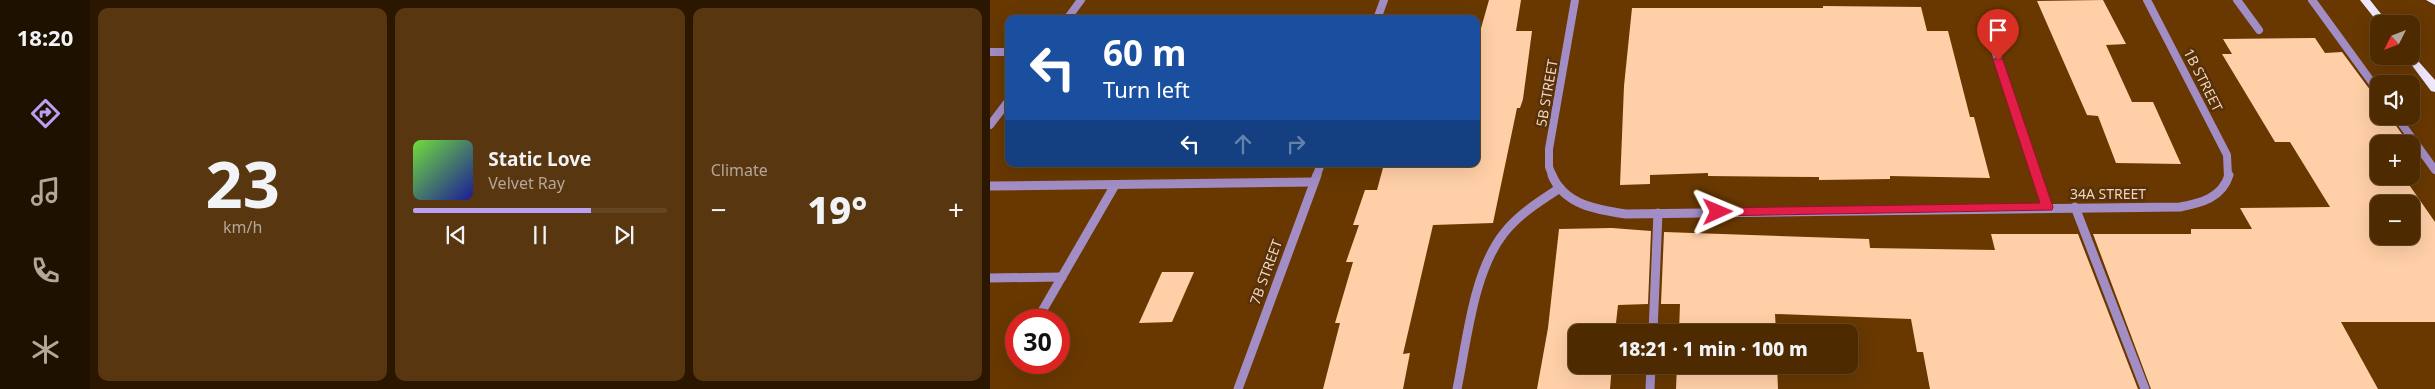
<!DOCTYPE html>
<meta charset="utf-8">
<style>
body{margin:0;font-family:"Noto Sans",sans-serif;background:#58360f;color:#f1f3f6;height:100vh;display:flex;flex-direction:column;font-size:19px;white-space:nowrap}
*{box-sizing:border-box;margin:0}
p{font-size:16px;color:#b3a799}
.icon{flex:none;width:28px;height:28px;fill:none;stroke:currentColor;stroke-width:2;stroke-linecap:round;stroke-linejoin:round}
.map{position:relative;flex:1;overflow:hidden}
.drawer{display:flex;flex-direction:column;gap:8px;padding:8px;background:#2b1700;width:900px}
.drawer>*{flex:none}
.hud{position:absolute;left:15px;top:15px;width:475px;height:152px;border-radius:10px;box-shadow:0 5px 20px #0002,0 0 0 1px #654622;background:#1a4fa0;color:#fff;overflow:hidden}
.needle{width:32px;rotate:228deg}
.buttons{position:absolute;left:1380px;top:15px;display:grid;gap:10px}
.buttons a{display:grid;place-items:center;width:50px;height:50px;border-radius:10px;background:#4e2a00;box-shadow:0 5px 20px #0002,0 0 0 1px #654622;font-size:25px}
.speed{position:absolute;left:15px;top:309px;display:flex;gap:10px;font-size:25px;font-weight:700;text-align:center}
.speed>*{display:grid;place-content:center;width:65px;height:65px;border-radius:50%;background:#4e2a00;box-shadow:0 5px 20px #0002,0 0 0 1px #654622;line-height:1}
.speed .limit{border:8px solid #d22;background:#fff;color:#111}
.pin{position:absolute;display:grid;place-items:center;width:42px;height:42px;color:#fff;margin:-51px -21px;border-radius:50% 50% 50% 0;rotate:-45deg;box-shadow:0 0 5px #0007}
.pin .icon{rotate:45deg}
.me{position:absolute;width:55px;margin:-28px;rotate:89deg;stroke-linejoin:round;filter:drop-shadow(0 0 4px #0008)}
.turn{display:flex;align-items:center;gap:18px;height:105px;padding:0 15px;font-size:22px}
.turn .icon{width:65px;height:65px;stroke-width:2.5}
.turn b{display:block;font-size:35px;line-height:42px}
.lanes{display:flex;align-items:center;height:48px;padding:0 15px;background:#0003;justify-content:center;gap:25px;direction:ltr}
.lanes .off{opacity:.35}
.big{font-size:38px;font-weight:800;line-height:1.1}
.drawer .tile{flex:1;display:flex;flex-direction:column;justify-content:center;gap:8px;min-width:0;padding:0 18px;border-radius:10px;background:#58360f}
.drawer .dial{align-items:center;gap:0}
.dial b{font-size:65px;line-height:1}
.song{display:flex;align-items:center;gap:15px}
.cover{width:60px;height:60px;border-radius:8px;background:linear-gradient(135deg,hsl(100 70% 55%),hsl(240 70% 35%))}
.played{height:5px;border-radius:2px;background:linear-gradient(90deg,#bca0f2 70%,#654622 70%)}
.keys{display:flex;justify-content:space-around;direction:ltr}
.heat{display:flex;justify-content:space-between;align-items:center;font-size:28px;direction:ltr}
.drawer .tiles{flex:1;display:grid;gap:8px;grid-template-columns:repeat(3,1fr)}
.trip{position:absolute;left:578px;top:324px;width:290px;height:50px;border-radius:10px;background:#4e2a00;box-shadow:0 5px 20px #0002,0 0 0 1px #654622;font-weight:800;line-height:50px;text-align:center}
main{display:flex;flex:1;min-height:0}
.menu{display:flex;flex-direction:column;width:90px;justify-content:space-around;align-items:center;background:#1f1100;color:#b3a799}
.menu .icon{width:35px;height:35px}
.menu .current{color:#bca0f2}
.menu b{font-size:22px;color:#f1f3f6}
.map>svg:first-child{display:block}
.building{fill:#ffd0a7;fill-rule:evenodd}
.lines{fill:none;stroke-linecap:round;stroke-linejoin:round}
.minor-far1{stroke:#a28dc5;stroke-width:8}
.minor{stroke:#a28dc5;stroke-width:9}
.major{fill:#efe7fd;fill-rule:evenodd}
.route{fill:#e11d48;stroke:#92132f}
.labels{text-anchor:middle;stroke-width:5;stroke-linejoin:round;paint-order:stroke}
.street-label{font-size:14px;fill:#f3d5bd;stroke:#56310a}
</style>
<main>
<nav class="menu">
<b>18:20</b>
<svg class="icon current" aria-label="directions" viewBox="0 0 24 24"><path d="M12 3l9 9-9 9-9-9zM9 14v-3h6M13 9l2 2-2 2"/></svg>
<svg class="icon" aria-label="music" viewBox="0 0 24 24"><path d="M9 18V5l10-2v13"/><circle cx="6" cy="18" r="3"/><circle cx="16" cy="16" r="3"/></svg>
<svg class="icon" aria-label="phone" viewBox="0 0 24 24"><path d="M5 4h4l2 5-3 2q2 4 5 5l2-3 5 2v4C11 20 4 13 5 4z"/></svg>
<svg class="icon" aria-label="climate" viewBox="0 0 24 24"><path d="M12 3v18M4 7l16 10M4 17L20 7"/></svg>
</nav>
<section class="drawer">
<div class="tiles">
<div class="tile dial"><b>23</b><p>km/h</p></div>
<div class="tile">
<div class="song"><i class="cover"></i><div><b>Static Love</b><p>Velvet Ray</p></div></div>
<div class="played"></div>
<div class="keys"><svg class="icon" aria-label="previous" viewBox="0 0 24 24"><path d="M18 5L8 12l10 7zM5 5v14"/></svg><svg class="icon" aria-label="pause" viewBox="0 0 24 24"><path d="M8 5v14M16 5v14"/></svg><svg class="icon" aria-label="next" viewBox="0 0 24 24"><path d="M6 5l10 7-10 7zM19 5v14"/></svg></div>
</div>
<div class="tile"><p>Climate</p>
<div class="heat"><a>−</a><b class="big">19°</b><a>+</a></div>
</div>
</div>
</section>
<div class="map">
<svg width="1445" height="389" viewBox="0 0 1445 389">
<rect width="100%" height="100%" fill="#683800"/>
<g class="building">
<path d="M499,0H531L526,31H542L533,99L530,108H527L503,223L443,225L413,354L420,353L413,389H333L350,323H345L363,262H356L369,225H363L375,190H387L394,164H486V46Z"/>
<path d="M1113,0L1136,44L1116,45L1142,102H1163L1191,164L1126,163L1108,116L1097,115L1047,1Z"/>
<path d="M833,6L931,7L937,31H958L980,117H984L1000,178L900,176V179L829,180V177L718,176V173L660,175V184L630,185L634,86L642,8H833Z"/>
<path d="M1325,38L1335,53L1352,52L1389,102V116H1399L1417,141H1388L1390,144L1389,176H1413L1445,222V322H1351L1388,389H1161L1103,234H1201V229H1262L1250,208L1340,207L1300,142H1285L1232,54H1242L1233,39ZM1389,204H1421V236H1389Z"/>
<path d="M622,228L661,231L658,304L628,305L625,332H586V365H622L620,389H547L558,328L569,229Z"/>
<path d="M674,232L879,239L880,248L1005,250L1001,234H1088L1148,389H940L933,352H927L921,319L785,314L786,332H689L690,304H671Z"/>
<path d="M172,272H204L182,322L149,323Z"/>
<path d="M687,365H787L788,389H686Z"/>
</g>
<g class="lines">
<g class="minor-far1">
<path d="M1157,0L1237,155L1238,177"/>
<path d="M1247,0L1269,30"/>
<path d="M1322,0L1389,92"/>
<path d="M77,19L91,0"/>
<path d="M387,19L394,0"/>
<path d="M996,23L1047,177"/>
<path d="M0,52H19"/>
<path d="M1406,116L1445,170"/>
<path d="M0,125L19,100"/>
<path d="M326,177L331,164"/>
<path d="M563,177L559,167V149L585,0"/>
</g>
<g class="minor">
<path d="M562,175C574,205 608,210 636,214L1190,207C1211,203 1232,198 1239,175"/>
<path d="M1046,175L1057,207"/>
<path d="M0,186L323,182"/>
<path d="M1085,207L1155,389"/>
<path d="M0,278L72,277"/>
<path d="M47,320L125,185"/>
<path d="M663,332L668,213"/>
<path d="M248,389L327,175"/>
<path d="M467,389C477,341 483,272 514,233C529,214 550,201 570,188"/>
<path d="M660,389L661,365"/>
</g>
<g class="major">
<path d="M1370,0H1380L1399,24H1389Z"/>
<path d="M1436,0H1445V5Z"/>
<path d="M1421,53L1445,80V92L1441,91L1415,56H1421Z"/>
</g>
</g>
<path class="route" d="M1008,56L1013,60L1063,207L1062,210L724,216L722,212L728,208L1050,203L1003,60Z"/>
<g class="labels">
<g class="street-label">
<text transform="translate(1213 80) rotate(63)" y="5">1B STREET</text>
<text transform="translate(557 93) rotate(-80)" y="5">5B STREET</text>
<text x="1118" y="199">34A STREET</text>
<text transform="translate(276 272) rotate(-70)" y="5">7B STREET</text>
</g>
</g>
</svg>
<div class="buttons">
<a><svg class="needle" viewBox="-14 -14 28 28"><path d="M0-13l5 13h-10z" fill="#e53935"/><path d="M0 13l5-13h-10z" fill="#b3a799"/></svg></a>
<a><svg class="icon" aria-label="sound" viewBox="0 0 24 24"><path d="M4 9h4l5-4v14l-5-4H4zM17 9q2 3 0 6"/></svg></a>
<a>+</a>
<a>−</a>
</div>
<div class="speed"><div class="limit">30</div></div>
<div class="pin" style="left:1008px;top:60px;background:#d93025"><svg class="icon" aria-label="arrive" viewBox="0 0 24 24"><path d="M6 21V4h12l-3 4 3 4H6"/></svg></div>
<svg class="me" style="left:728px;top:212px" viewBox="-20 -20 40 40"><path d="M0-17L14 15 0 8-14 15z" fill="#e11d48" stroke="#fff" stroke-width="4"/></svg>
<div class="trip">18:21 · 1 min · 100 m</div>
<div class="hud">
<div class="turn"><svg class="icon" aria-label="left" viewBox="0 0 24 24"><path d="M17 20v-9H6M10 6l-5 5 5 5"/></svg><div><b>60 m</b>Turn left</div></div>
<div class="lanes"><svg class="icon" aria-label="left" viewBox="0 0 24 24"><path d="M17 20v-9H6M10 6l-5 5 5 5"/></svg><svg class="icon off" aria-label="ahead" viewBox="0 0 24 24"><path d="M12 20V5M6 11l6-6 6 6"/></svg><svg class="icon off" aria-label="right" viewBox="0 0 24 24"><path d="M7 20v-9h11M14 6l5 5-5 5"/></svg></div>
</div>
</div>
</main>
